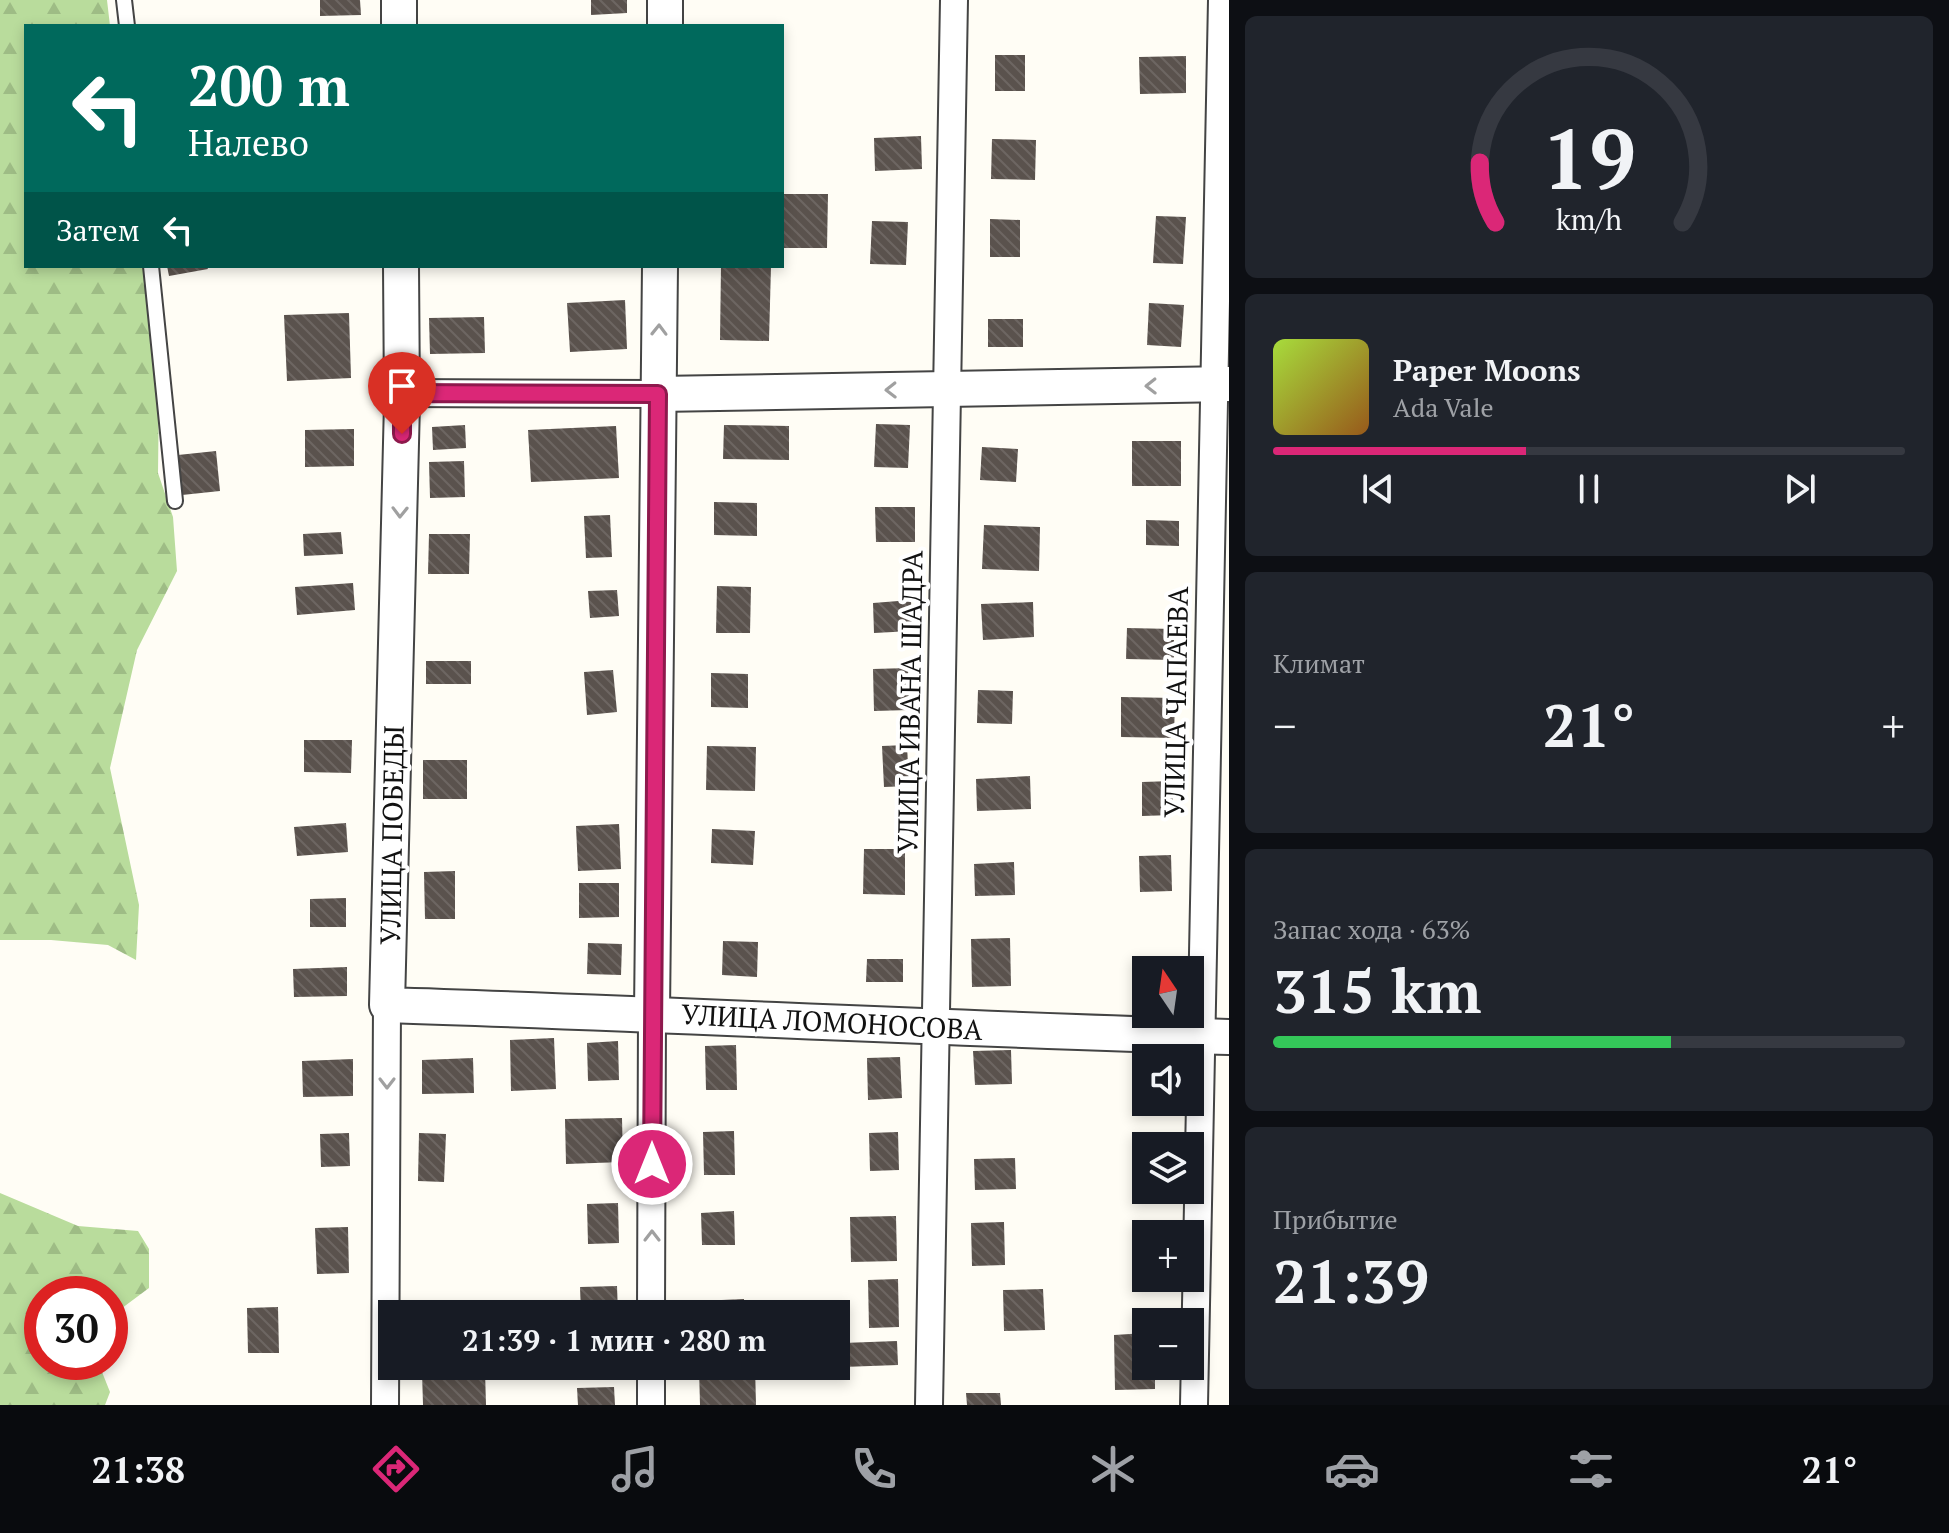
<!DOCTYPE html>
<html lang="ru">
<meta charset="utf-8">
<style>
body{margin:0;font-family:"PT Serif",serif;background:#20242c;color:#f1f3f6;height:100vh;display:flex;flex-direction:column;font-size:30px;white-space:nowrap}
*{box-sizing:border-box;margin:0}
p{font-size:26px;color:#9ea1a6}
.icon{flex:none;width:44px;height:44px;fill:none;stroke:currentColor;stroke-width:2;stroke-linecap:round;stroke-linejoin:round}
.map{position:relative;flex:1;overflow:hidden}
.drawer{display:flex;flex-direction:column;gap:16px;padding:16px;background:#0d0f14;width:720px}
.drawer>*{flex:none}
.top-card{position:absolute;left:24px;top:24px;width:760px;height:244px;border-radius:0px;box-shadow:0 4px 12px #0003;background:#00695c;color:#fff;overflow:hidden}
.needle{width:52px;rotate:347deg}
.buttons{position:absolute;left:1132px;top:956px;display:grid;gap:16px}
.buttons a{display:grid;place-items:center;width:72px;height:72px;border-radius:0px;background:#171b24;box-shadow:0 4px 12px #0003;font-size:40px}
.speed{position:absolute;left:24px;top:1276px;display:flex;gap:16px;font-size:40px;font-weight:700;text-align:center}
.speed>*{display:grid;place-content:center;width:104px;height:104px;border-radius:50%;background:#171b24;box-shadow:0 4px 12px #0003;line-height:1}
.speed .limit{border:12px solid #d22;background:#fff;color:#111}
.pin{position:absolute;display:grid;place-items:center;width:68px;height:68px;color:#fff;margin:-82px -34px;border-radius:50% 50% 50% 0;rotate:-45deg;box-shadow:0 0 8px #0007}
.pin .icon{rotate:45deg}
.me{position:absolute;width:88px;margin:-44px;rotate:0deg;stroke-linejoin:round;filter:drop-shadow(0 0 6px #0008)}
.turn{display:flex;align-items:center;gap:28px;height:168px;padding:0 32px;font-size:36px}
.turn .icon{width:104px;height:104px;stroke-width:2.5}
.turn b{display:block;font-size:56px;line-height:68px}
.then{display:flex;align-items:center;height:76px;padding:0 32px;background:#0003;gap:16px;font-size:30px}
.big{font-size:60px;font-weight:600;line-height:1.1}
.drawer .tile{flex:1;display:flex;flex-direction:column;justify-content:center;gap:12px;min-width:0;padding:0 28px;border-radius:12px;background:#20242c}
.drawer .dial{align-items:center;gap:0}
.dial svg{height:208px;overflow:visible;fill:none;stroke:#363941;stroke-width:7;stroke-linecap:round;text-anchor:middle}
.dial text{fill:#f1f3f6;stroke:none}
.song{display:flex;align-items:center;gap:24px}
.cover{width:96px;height:96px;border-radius:12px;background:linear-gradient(135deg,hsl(80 70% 55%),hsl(30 70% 35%))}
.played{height:8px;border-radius:4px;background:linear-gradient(90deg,#db2777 40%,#363941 40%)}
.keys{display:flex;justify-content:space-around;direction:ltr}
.heat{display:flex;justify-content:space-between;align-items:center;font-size:44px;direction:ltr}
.charge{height:12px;border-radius:6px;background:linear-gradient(90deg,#34c759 63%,#363941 0)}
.trip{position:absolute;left:378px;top:1300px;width:472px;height:80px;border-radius:0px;background:#171b24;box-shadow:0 4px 12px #0003;font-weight:600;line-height:80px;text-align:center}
.tabs{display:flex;height:128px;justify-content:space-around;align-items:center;background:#090b0e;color:#9ea1a6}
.tabs .icon{width:56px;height:56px}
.tabs .selected{color:#db2777}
.tabs b{font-size:36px;color:#f1f3f6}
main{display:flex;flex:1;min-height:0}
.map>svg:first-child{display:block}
.forest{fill:url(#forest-firs)}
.building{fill:url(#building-back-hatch)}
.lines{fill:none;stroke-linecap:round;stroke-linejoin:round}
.service-casing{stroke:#444;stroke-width:18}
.minor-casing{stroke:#444;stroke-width:30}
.tertiary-casing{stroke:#444;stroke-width:38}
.service{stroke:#fff;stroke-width:14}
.minor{stroke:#fff;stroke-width:26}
.tertiary{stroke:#fff;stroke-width:34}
.oneway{stroke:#a0a0a0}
.route-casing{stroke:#8e194d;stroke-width:20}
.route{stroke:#db2777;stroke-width:14}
.labels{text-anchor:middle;stroke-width:8;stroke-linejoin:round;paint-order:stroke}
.street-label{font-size:28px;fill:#111;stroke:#fff}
</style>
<main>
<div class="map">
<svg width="1229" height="1405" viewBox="0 0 1229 1405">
<defs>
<pattern id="forest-firs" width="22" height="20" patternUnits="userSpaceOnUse" patternTransform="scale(2)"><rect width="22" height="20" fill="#b9dc9c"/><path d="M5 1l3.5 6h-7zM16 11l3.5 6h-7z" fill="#9ebc85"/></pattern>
<pattern id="building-back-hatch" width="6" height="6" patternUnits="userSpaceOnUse" patternTransform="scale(2)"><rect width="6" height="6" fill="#5a524d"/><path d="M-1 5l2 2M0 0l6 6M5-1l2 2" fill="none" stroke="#6d6662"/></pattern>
</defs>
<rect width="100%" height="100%" fill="#fffdf5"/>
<g class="forest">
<path d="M0,0H107L110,26H26V266H148L159,389L158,473L173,517L177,571L137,650L110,768L139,905L136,960L108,945L51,940H0Z"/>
<path d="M0,1193L78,1226L138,1231L149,1249V1288L110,1317V1294H42V1362H98L110,1392L105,1405H0Z"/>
</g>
<g class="building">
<path d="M320,0H360L361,15L320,16Z"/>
<path d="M591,0H627V13L591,15Z"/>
<rect x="995" y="55" width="30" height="36"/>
<path d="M1186,56V93L1140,94L1139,57Z"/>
<path d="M921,136L922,169L875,171L874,138Z"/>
<path d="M992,139L1036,140L1035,180L991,179Z"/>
<path d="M782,194H828L827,248H782Z"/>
<path d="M1156,216L1186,217L1183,264L1153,263Z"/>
<path d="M990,219L1020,220V257H990Z"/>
<path d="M872,221L908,222L906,265L870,264Z"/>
<path d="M167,266H207L208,269L169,276Z"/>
<path d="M721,266H771L769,341L720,340Z"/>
<path d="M625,300L627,349L570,352L567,303Z"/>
<path d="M1149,303L1184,305L1181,347L1147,345Z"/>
<path d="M349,313L351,378L287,381L284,315Z"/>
<path d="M484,317L485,353L430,354L429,318Z"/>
<rect x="988" y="319" width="35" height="28"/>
<path d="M876,424L910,425L908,468L874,467Z"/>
<path d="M465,425L466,448L433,450L432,427Z"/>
<path d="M724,425L789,426V460L723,459Z"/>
<path d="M616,426L619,478L531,482L528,430Z"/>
<path d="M354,429V466L305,467V430Z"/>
<rect x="1132" y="441" width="49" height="45"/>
<path d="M982,447L1018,449L1016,482L980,480Z"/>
<path d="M216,451L220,491L182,495L178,455Z"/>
<path d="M464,461L465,497L430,498L429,462Z"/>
<path d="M714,502L757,503V536L714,535Z"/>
<path d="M875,507H915V542H876Z"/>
<path d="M610,515L612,557L586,558L584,516Z"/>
<path d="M1146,520L1179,521V546L1146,545Z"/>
<path d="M984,525L1040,527L1039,571L982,569Z"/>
<path d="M341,532L343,554L304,556L303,534Z"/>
<path d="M429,534H470L469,574H428Z"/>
<path d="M353,583L355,610L297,615L295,587Z"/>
<path d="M717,586L751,587L750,633H716Z"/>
<path d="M617,590L619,616L590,618L588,591Z"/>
<path d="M911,600L912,631L874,633L873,603Z"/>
<path d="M1033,602L1034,637L983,640L981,604Z"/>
<path d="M1127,628L1174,629V660L1126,659Z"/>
<rect x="426" y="661" width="45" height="23"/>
<path d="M908,668L909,710L874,711L873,669Z"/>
<path d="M613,670L617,712L587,715L584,672Z"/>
<path d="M711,673L748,674V708L711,707Z"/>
<path d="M978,690L1013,691L1012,724L977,723Z"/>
<path d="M1121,697L1175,698L1174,738L1121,737Z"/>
<path d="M304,740H352L351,773L304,772Z"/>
<path d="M907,745L909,786L884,787L882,746Z"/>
<path d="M707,746L756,747L755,791L706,790Z"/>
<rect x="423" y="760" width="44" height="39"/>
<path d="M1030,776L1031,809L977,811L976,779Z"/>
<path d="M1173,781V815L1142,816V782Z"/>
<path d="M346,823L348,852L297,856L294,827Z"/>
<path d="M619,824L621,869L578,871L576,826Z"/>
<path d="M712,829L755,831L753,865L711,863Z"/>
<path d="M864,849H905V895L863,894Z"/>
<path d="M1171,855L1172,891L1140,892L1139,856Z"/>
<path d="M1014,862L1015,895L975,896L974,864Z"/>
<path d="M455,871V919H425L424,872Z"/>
<path d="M579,883H619V917L579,918Z"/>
<path d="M346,898V927H310V899Z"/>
<path d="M1010,938L1011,986L972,987L971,939Z"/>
<path d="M723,941L758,942L757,977L722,975Z"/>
<path d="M588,943L622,944L621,975L587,974Z"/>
<path d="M867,959H903V982H866Z"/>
<path d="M347,967V996L294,997L293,969Z"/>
<path d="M554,1038L556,1089L511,1091L510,1040Z"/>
<path d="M618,1041L619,1080L588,1081L587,1043Z"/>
<path d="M736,1045L737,1090H706L705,1046Z"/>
<path d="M1168,1047V1058H1146V1094H1139L1138,1048Z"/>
<path d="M1011,1050L1012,1084L975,1085L973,1051Z"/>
<path d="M900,1057L902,1098L868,1100L867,1058Z"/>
<path d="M473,1058L474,1093L422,1094V1060Z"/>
<path d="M353,1059V1096L303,1097L302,1061Z"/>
<path d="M622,1118L623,1162L566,1164L565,1119Z"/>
<path d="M734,1131L735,1175H704L703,1132Z"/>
<path d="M898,1132L899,1170L870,1171L869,1133Z"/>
<path d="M349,1133L350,1166L321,1167L320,1134Z"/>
<path d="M419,1133L446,1134L444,1182L418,1181Z"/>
<path d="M1166,1135L1167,1146H1146V1190H1168L1169,1202L1139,1203L1137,1136Z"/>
<path d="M1015,1158L1016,1189L975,1190L974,1159Z"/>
<path d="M618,1203L619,1243L588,1244L587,1204Z"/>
<path d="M734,1211L735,1245H702L701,1213Z"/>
<path d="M896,1216L897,1261L851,1262L850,1217Z"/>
<path d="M1004,1222L1005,1265L972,1266L971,1223Z"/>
<path d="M1166,1222V1234H1146V1259H1136L1135,1223Z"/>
<path d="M348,1227L349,1273L317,1274L315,1228Z"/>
<path d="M898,1279L899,1327L869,1328L868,1280Z"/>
<path d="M617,1286L618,1314H581L580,1287Z"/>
<path d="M1043,1289L1045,1330L1004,1331L1003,1290Z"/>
<path d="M744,1299V1314H699V1301Z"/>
<path d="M278,1307L279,1353H248L247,1308Z"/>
<path d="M1146,1333V1366H1155V1389L1115,1390L1114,1335Z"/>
<path d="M897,1341L898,1365L843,1367V1343Z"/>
<path d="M755,1366L756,1405H700L699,1368Z"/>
<path d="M485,1371L486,1405H423L422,1373Z"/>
<path d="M614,1387L615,1405H578L577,1388Z"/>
<path d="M966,1393H1000L1001,1405H967Z"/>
</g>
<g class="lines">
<g class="service-casing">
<g id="service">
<path d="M124,0L127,26"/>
<path d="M151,266L175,501"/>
</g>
</g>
<g class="minor-casing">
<g id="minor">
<path d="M402,393L658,394"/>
<path d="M651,1314L652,1013"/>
<path d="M385,1405L387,1005"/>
<path d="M651,1405V1366"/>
<path d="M929,1405L954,0"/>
<path d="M1194,1405L1222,0"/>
</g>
</g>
<g class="tertiary-casing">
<g id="tertiary">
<path d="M399,0V26"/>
<path d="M665,26V0"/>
<path d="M401,266L402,403L387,1005C668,1014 948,1029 1229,1037"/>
<path d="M658,394L1229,384"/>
<path d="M652,1013L660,266"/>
</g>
</g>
<use href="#service" class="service"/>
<use href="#minor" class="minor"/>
<use href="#tertiary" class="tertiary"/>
</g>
<defs><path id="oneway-chevron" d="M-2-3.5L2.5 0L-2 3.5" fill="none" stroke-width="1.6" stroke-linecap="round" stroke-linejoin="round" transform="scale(2)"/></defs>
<g class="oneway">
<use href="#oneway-chevron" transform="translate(659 330) rotate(-89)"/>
<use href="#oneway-chevron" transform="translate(1151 386) rotate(179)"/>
<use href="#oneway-chevron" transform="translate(891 390) rotate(179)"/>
<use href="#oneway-chevron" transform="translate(400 512) rotate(91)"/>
<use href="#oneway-chevron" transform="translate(387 1083) rotate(90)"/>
<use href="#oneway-chevron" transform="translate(652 1236) rotate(-90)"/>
</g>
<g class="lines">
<g class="route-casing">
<path id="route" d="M402,434V393L658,394L652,1164"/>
</g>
<use href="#route" class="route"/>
</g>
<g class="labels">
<g class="street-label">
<text transform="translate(910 702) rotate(-89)" y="10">УЛИЦА ИВАНА ШАДРА</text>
<text transform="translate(1176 702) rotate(-89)" y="10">УЛИЦА ЧАПАЕВА</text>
<text transform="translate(392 835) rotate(-89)" y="10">УЛИЦА ПОБЕДЫ</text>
<text transform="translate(832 1022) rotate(3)" y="10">УЛИЦА ЛОМОНОСОВА</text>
</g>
</g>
</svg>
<div class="buttons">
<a><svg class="needle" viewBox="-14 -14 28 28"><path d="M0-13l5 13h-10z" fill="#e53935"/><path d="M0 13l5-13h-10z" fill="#9ea1a6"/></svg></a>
<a><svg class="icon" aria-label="sound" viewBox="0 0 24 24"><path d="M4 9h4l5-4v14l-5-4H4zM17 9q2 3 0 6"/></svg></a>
<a><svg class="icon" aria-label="layers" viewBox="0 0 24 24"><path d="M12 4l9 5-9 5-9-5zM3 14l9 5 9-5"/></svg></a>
<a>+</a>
<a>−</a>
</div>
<div class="speed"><div class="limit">30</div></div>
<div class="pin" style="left:402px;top:434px;background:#d93025"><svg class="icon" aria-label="arrive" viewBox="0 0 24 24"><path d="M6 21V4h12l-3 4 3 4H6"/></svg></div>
<svg class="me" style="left:652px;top:1164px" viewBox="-20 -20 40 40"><circle r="17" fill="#db2777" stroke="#fff" stroke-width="3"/><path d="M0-11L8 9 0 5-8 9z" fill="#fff"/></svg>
<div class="trip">21:39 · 1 мин · 280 m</div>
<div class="top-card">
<div class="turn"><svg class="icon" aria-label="left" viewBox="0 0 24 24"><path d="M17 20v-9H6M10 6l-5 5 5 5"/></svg><div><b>200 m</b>Налево</div></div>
<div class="then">Затем<svg class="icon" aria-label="left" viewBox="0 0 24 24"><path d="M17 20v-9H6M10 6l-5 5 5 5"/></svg></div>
</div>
</div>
<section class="drawer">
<div class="tile dial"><svg viewBox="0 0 100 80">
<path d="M14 69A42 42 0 1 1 86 69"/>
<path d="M14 69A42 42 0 0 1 8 46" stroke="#db2777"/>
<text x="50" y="56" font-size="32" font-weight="700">19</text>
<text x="50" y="72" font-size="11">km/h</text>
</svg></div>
<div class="tile">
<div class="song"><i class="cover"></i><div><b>Paper Moons</b><p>Ada Vale</p></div></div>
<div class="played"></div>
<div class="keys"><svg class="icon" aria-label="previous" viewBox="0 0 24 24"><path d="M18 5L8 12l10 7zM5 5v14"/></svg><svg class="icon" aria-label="pause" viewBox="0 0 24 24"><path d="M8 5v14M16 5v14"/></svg><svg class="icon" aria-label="next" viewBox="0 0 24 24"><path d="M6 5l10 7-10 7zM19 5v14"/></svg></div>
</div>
<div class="tile"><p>Климат</p>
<div class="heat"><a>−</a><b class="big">21°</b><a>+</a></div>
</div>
<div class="tile"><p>Запас хода · 63%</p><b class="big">315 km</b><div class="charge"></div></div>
<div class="tile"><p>Прибытие</p><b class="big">21:39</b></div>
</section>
</main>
<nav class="tabs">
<b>21:38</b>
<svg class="icon selected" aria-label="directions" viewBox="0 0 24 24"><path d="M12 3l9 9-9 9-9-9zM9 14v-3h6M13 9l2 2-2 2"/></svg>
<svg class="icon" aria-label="music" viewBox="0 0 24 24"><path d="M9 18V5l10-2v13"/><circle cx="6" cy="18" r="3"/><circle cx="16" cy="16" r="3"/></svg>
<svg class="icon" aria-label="phone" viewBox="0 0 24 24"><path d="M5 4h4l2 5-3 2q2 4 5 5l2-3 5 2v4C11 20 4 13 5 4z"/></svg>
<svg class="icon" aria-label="climate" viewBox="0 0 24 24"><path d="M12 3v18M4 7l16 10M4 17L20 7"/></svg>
<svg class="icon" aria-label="car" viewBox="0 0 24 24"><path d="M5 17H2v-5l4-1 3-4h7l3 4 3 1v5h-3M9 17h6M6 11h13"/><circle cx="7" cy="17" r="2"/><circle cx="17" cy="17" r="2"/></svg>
<svg class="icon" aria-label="filters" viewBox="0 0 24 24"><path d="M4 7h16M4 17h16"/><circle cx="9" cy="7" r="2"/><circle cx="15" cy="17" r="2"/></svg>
<b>21°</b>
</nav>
